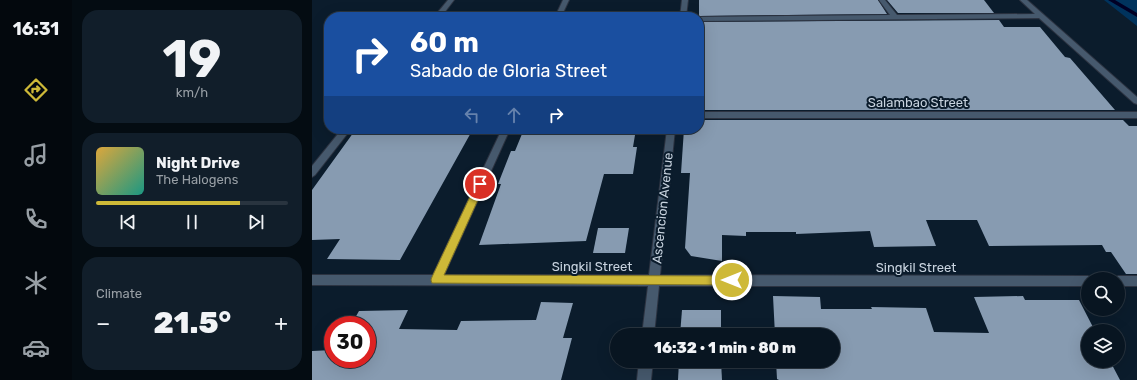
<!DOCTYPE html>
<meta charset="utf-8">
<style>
body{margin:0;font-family:Rubik,sans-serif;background:#111e2a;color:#f1f3f6;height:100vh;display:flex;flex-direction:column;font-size:15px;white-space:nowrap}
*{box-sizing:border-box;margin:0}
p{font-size:13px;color:#989fa5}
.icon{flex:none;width:22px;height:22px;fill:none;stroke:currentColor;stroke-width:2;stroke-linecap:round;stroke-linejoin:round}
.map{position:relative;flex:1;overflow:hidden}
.side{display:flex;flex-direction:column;gap:10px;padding:10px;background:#040c12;width:240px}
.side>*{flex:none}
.guide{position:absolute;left:12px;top:12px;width:380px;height:122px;border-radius:16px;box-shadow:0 4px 16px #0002,0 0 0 1px #29343f;background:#1a4fa0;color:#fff;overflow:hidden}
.fabs{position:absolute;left:769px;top:272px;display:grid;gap:8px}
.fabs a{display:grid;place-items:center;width:44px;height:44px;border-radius:50%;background:#081521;box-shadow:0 4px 16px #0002,0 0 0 1px #29343f;font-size:20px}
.speed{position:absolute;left:12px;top:316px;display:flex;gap:8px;font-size:20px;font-weight:700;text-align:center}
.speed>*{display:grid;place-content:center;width:52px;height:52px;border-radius:50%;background:#081521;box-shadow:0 4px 16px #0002,0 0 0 1px #29343f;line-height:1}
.speed .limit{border:6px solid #d22;background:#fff;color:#111}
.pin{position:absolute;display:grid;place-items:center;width:34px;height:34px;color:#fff;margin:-17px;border:2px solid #fff;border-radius:50%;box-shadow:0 1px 4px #0007}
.me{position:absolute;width:44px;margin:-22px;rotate:270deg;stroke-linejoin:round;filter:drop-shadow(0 0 3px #0008)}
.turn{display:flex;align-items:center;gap:14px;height:84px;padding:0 20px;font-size:18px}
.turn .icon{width:52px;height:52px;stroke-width:2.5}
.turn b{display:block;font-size:28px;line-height:34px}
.lanes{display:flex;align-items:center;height:38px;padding:0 20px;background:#0003;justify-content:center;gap:20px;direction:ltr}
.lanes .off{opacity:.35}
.big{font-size:30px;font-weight:800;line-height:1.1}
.side .widget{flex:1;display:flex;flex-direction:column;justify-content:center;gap:6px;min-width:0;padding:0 14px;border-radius:16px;background:#111e2a}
.side .dial{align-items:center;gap:0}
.dial b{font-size:52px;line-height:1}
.song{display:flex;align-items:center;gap:12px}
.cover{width:48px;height:48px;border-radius:6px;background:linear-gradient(135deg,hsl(40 70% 55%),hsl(170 70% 35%))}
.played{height:4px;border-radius:2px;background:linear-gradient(90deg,#ceb938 75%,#29343f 75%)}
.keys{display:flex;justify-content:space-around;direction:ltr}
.heat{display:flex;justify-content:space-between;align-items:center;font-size:22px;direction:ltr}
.trip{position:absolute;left:298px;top:328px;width:230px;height:40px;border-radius:20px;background:#081521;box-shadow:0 4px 16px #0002,0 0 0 1px #29343f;font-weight:800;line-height:40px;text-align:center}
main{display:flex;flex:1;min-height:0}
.dock{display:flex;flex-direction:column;width:72px;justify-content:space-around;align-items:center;background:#03080d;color:#989fa5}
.dock .icon{width:28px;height:28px}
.dock .selected{color:#ceb938}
.dock b{font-size:18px;color:#f1f3f6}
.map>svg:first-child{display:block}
.green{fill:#00335d}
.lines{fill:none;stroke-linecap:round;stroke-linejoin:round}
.stream{fill:#000025;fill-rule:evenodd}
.building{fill:#879bb1}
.minor-casing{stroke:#2c3341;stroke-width:2}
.minor{fill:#46596d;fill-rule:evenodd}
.route{fill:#ceb938;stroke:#867824}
.labels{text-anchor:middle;stroke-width:4;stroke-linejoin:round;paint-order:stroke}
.street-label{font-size:13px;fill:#c8d3df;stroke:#0b1c2c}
</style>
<main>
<nav class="dock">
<b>16:31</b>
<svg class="icon selected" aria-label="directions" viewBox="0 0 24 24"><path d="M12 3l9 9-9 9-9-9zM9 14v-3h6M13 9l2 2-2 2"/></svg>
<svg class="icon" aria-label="music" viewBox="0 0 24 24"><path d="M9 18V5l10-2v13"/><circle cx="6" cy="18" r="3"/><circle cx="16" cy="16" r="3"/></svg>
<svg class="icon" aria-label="phone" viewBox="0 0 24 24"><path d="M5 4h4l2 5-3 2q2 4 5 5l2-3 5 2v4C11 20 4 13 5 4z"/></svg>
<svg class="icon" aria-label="climate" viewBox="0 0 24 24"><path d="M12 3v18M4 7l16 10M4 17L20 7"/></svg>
<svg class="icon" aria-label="car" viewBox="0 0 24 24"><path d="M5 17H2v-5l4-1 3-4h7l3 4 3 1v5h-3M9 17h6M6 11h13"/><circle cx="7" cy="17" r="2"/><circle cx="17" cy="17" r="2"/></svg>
</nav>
<section class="side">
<div class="widget dial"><b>19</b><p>km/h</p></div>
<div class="widget">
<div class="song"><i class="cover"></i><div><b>Night Drive</b><p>The Halogens</p></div></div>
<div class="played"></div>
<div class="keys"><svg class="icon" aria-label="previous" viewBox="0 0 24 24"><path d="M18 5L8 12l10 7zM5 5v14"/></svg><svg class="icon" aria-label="pause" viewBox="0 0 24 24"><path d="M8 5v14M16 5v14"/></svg><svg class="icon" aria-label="next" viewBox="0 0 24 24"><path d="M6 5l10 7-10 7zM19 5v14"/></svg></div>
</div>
<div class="widget"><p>Climate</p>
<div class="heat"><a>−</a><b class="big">21.5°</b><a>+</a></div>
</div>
</section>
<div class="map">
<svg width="825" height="380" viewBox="0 0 825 380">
<rect width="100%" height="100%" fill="#0b1c2c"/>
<path class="green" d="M792,0H825V26Z"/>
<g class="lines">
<path class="stream" d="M796,0H803L825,13V17Z"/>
</g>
<g class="building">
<path d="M387,0H566L575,14L387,16Z"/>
<path d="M575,0H672L682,13H586Z"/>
<path d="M687,20L692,27H728L753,57L758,58L803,110H387V22Z"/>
<path d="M387,120H811L817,126H825V274H814L799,252H794L790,245L677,246L665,220H614L624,246L562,247L558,231L484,234V232H434V236L410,235V261L379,256L373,248L378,173H369L372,129H387Z"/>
<path d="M44,129H161L88,260L15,259L28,239L0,240V190Z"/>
<path d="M212,129H324L321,147H325L321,174H292L274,241L167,245L189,184H186L199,151H203Z"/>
<path d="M286,228H317L313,253H281Z"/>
<path d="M461,296L508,297L509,309H560L559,307L614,308L622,332L677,333L662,297L711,296L713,300H767L783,331H776V361H798L808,380H467L465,379L464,361H521V335H463Z"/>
<path d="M229,302L261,303L251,338H260L249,380H0V351L21,350V359H55V325H39L47,311L96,310L87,329L145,330L149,321L224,320Z"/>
<path d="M370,310H409V335H368Z"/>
<path d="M367,361H409L410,380H366Z"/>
</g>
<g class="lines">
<g class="minor-casing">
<g id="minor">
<path d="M136,0H142L129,17H122Z"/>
<path d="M251,0H257L249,17H243Z"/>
<path d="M370,0H376L374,17H368Z"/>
<path d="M567,0H573L585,15L723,14L708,0H715L825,97V104L822,103L727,18L387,21V17L578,15Z"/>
<rect x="387" y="112" width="438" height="6"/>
<path d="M30,129H39L3,175L0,177V166Z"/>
<path d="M190,129H198L132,275H337L355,129H363L348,275L776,276L781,279H776V286H347L342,335H330L336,286L0,285V275H121Z"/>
<path d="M806,276H825V286H806V279H801Z"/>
<path d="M327,361H341L339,380H325Z"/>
</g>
</g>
<use href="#minor" class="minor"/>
</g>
<path class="route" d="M168,181L173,184L132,275L420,276L424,277L425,280L424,284L420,285L120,283L119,280L120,277L164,184Z"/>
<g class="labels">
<g class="street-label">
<text x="606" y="107">Salambao Street</text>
<text transform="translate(350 208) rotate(-84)" y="5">Ascencion Avenue</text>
<text x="280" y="271">Singkil Street</text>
<text x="604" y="272">Singkil Street</text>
</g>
</g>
</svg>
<div class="fabs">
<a><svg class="icon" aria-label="search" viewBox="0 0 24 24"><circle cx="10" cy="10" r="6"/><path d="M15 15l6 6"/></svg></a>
<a><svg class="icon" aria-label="layers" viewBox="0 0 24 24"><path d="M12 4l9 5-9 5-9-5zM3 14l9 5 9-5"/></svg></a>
</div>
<div class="speed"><div class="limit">30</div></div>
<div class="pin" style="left:168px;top:184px;background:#d93025"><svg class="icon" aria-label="arrive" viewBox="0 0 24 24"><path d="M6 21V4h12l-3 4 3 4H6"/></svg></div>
<svg class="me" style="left:420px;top:280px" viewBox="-20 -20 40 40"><circle r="17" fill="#ceb938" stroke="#fff" stroke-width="3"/><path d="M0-11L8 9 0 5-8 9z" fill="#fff"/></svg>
<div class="trip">16:32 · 1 min · 80 m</div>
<div class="guide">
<div class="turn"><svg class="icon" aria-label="right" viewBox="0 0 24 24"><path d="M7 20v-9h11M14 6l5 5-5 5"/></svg><div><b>60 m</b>Sabado de Gloria Street</div></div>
<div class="lanes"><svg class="icon off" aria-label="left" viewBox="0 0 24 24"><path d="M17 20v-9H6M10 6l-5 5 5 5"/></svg><svg class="icon off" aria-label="ahead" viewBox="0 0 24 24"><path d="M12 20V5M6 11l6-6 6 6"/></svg><svg class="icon" aria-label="right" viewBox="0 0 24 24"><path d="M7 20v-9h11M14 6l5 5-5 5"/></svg></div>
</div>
</div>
</main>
